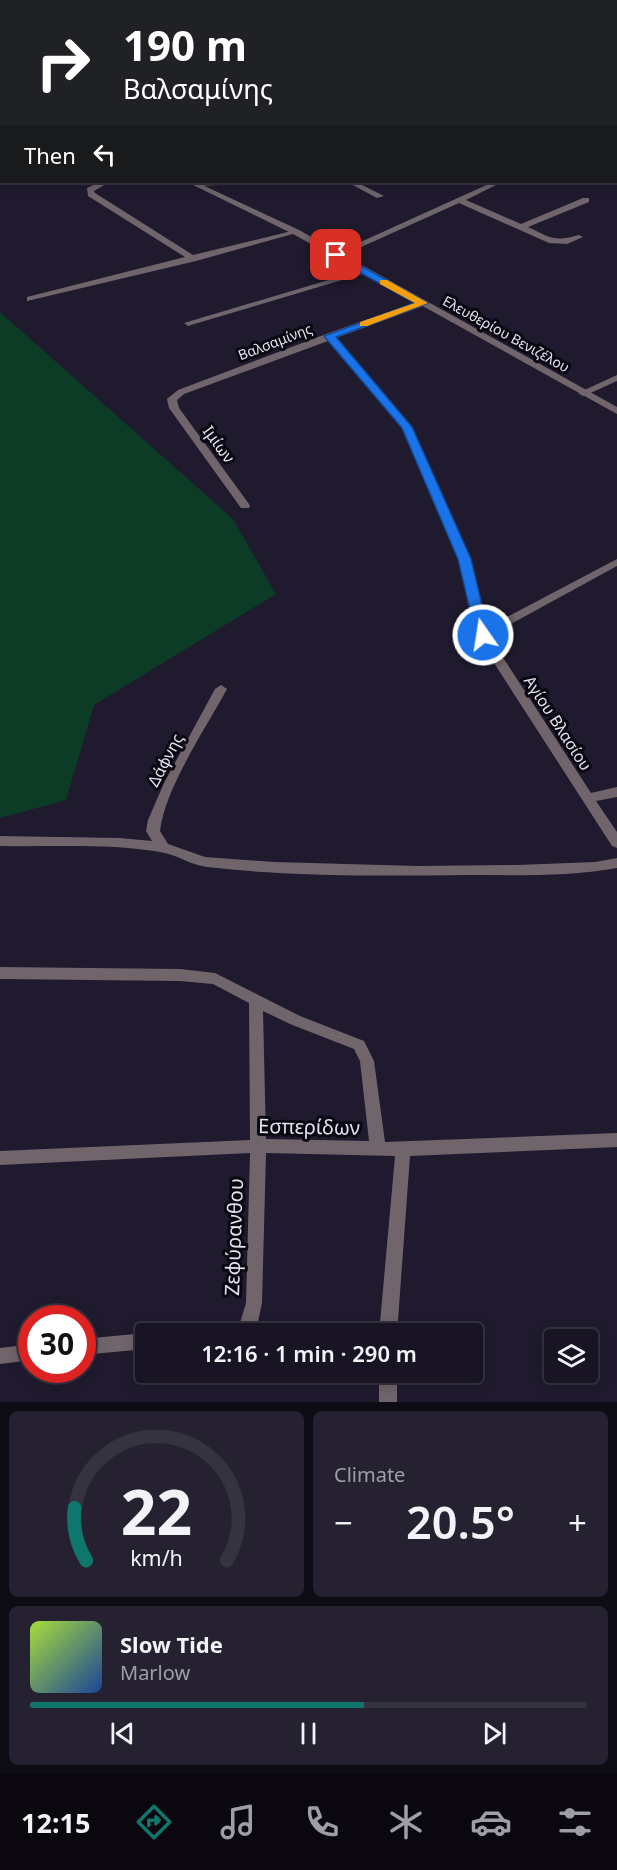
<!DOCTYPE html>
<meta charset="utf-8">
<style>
body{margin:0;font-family:"Noto Sans",sans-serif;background:#252130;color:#f1f3f6;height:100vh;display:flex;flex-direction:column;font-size:22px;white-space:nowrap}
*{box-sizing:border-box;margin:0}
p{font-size:20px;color:#9f9ea6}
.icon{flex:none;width:33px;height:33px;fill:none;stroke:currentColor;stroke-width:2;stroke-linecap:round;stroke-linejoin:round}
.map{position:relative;height:1402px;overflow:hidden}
.side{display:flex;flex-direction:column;gap:9px;padding:9px;background:#0d0b13;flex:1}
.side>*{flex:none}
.top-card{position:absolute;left:0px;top:0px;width:618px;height:183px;box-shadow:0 3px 15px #0003,0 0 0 2px #363341;background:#202124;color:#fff;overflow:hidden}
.fabs{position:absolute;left:544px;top:1329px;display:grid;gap:12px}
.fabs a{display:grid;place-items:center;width:54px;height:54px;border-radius:6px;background:#181423;box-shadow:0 3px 15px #0003,0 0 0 2px #363341;font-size:30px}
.speed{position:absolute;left:18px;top:1305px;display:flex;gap:12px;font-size:30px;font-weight:700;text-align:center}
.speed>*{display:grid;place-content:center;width:78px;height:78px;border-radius:50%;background:#181423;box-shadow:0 3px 15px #0003,0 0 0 2px #363341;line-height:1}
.speed .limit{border:9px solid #d22;background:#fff;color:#111}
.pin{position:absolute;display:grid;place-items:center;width:51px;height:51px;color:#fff;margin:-26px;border-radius:12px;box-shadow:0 3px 9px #0006}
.me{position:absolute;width:66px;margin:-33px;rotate:347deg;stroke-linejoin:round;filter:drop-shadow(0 0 4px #0008)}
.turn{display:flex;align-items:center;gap:21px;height:126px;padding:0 24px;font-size:27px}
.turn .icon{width:78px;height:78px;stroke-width:2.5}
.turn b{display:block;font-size:42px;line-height:51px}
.then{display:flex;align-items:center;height:57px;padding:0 24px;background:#0003;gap:12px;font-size:22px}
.big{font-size:45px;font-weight:600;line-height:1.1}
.side .widget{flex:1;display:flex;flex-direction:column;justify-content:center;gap:9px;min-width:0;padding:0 21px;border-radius:9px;background:#252130}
.side .dial{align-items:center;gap:0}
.dial svg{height:156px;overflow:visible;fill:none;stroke:#363341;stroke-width:7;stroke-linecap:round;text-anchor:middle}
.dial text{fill:#f1f3f6;stroke:none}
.song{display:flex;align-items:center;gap:18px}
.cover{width:72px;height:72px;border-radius:9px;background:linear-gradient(135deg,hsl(80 70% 55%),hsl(220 70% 35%))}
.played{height:6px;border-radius:3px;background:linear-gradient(90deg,#0f766e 60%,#363341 60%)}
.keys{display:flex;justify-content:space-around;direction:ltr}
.heat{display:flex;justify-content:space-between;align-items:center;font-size:33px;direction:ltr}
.side .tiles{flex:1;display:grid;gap:9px;grid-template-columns:1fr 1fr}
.widget:last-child{grid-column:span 2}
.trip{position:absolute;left:135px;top:1323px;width:348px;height:60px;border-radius:6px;background:#181423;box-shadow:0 3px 15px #0003,0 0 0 2px #363341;font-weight:600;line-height:60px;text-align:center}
.tab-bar{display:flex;height:96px;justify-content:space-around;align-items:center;background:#0a080e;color:#9f9ea6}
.tab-bar .icon{width:42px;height:42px}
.tab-bar .current{color:#0f766e}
.tab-bar b{font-size:27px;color:#f1f3f6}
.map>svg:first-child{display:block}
.green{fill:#0c3b26}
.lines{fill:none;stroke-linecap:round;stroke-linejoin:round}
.minor{fill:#71656c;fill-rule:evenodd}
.tertiary{fill:#71656c;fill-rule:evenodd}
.route{fill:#1a73e8;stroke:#114b97;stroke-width:1.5}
.slow{fill:#f59e0b}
.labels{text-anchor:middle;stroke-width:6;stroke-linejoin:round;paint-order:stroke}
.far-street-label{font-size:14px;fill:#e4e1f0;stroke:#090710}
.street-label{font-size:16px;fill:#e4e1f0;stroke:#090710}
.near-street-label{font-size:20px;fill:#e4e1f0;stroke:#090710}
</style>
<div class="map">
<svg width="617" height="1402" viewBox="0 0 617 1402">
<rect width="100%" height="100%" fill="#201a2f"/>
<path class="green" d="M0,312L233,519L276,594L94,705L66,800L0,818Z"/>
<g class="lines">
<g class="minor">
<path d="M47,0H53L54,2H48Z"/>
<path d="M143,0H150L151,2H144Z"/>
<path d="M229,0L239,2H230Z"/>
<path d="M396,0H402L403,2H397Z"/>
<path d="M2,25V30H0V26Z"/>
<path d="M0,96H2L0,101Z"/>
<rect x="0" y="150" width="2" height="5"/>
<path d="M100,182H109L94,191L95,193L193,255L296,230L300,232L196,261L27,301V297L185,257L88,196L87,188Z"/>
<path d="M193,182H245L241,184L196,186L192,184Z"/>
<path d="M347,182H356L384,196L377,198Z"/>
<path d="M493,182H502L466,200L521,224L583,198H589V202L528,227C551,238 554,242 579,235L583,237L567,244L549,243L459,203L339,257L332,255Z"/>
<path d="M362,270L369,272L191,325L188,326L184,323Z"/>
<path d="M423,300L426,301V305L336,338L412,427L470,559L486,628L617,559V566L489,636L591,793L617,787V797L596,801L617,832V848L612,846L476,635L460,559L402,428L328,341L184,394L177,400L179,408L249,504L250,506L249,508H241L169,408L167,399L178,390L326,334Z"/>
<path d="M617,375V381L586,395L583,396L578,393Z"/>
<path d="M221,685L227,689C206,728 165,788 160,831L168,844L205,857L274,862L417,866L517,865L595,862L617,858V868C568,877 517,875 467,875C381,876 293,877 207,867C190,865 176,854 160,852C107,843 53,847 0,846V836L120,838L152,841L146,831L148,820L164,783L215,689Z"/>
<path d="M0,967L180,969L215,973L300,1016L364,1041L374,1061L385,1142L617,1133V1147L410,1156L397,1334H379L395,1156L266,1153L262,1303L256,1331L254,1334H206L208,1328L240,1323L246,1303L250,1153L0,1165V1151L250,1140L249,1003L213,984L180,981L0,979ZM263,1011L290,1024L354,1049L360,1061L369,1141L266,1139Z"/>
<path d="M146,1333L148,1334H146V1349L82,1355V1339Z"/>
<path d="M32,1344V1360L0,1364V1348Z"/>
<rect x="379" y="1372" width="18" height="30"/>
</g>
<g class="tertiary">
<rect x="0" y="87" width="2" height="6"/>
<path d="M187,182H196L299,230L617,407V414L293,234Z"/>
</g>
</g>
<path class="route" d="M336,252L428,303L336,337L412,427L471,559L489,635L487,638L483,640L476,635L458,559L402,428L324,336L415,303L332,257L331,255Z"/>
<path class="slow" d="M380,280H387L428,303L367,326H360V322L415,303L380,284Z"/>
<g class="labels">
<g class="far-street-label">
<text transform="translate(506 334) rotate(29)" y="5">Ελευθερίου Βενιζέλου</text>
<text transform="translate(275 342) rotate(-21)" y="5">Βαλσαμίνης</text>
</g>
<g class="street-label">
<text transform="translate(219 444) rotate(54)" y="6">Ιμίων</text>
<text transform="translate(558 723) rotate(57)" y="6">Αγίου Βλασίου</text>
<text transform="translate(165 760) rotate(-62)" y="6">Δάφνης</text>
</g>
<g class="near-street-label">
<text transform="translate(309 1127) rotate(1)" y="7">Εσπερίδων</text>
<text transform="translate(234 1237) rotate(-88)" y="7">Ζεφύρανθου</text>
</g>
</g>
</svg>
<div class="fabs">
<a><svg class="icon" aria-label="layers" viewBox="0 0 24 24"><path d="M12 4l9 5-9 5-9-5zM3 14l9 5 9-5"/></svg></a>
</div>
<div class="speed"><div class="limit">30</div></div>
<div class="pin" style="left:336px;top:255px;background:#d93025"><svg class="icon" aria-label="arrive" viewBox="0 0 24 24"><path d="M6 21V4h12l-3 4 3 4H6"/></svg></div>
<svg class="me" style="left:483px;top:635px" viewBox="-20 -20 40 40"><circle r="17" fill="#1a73e8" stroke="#fff" stroke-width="3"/><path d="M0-11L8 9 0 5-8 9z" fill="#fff"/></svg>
<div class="trip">12:16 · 1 min · 290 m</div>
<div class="top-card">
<div class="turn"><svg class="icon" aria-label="right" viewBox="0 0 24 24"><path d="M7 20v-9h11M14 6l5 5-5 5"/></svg><div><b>190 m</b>Βαλσαμίνης</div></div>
<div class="then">Then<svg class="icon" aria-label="left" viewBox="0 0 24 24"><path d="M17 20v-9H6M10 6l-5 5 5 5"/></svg></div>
</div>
</div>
<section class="side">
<div class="tiles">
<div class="widget dial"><svg viewBox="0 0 100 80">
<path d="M14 69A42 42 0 1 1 86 69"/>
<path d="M14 69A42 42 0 0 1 8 42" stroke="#0f766e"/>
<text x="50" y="56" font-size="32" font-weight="700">22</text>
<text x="50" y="72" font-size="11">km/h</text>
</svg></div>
<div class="widget"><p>Climate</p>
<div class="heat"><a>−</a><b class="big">20.5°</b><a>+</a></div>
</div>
<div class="widget">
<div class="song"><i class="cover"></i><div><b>Slow Tide</b><p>Marlow</p></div></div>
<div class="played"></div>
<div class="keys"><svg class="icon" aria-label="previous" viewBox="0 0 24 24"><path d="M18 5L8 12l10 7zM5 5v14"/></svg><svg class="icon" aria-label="pause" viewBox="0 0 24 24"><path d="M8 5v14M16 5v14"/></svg><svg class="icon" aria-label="next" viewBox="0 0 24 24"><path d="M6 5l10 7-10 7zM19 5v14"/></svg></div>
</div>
</div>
</section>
<nav class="tab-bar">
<b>12:15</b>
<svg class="icon current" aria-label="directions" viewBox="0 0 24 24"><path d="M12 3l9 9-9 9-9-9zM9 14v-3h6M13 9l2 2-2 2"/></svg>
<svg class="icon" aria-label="music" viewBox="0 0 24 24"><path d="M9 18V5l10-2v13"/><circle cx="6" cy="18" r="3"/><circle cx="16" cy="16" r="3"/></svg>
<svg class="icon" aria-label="phone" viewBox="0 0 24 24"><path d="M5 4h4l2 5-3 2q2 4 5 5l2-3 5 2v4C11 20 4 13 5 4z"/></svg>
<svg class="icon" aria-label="climate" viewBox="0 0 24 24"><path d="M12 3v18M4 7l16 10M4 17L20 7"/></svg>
<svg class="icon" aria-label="car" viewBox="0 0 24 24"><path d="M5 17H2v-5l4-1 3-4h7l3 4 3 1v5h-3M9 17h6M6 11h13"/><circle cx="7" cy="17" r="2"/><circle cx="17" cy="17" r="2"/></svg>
<svg class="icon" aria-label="filters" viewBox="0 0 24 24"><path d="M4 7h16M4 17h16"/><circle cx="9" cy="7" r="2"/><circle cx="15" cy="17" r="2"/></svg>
</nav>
